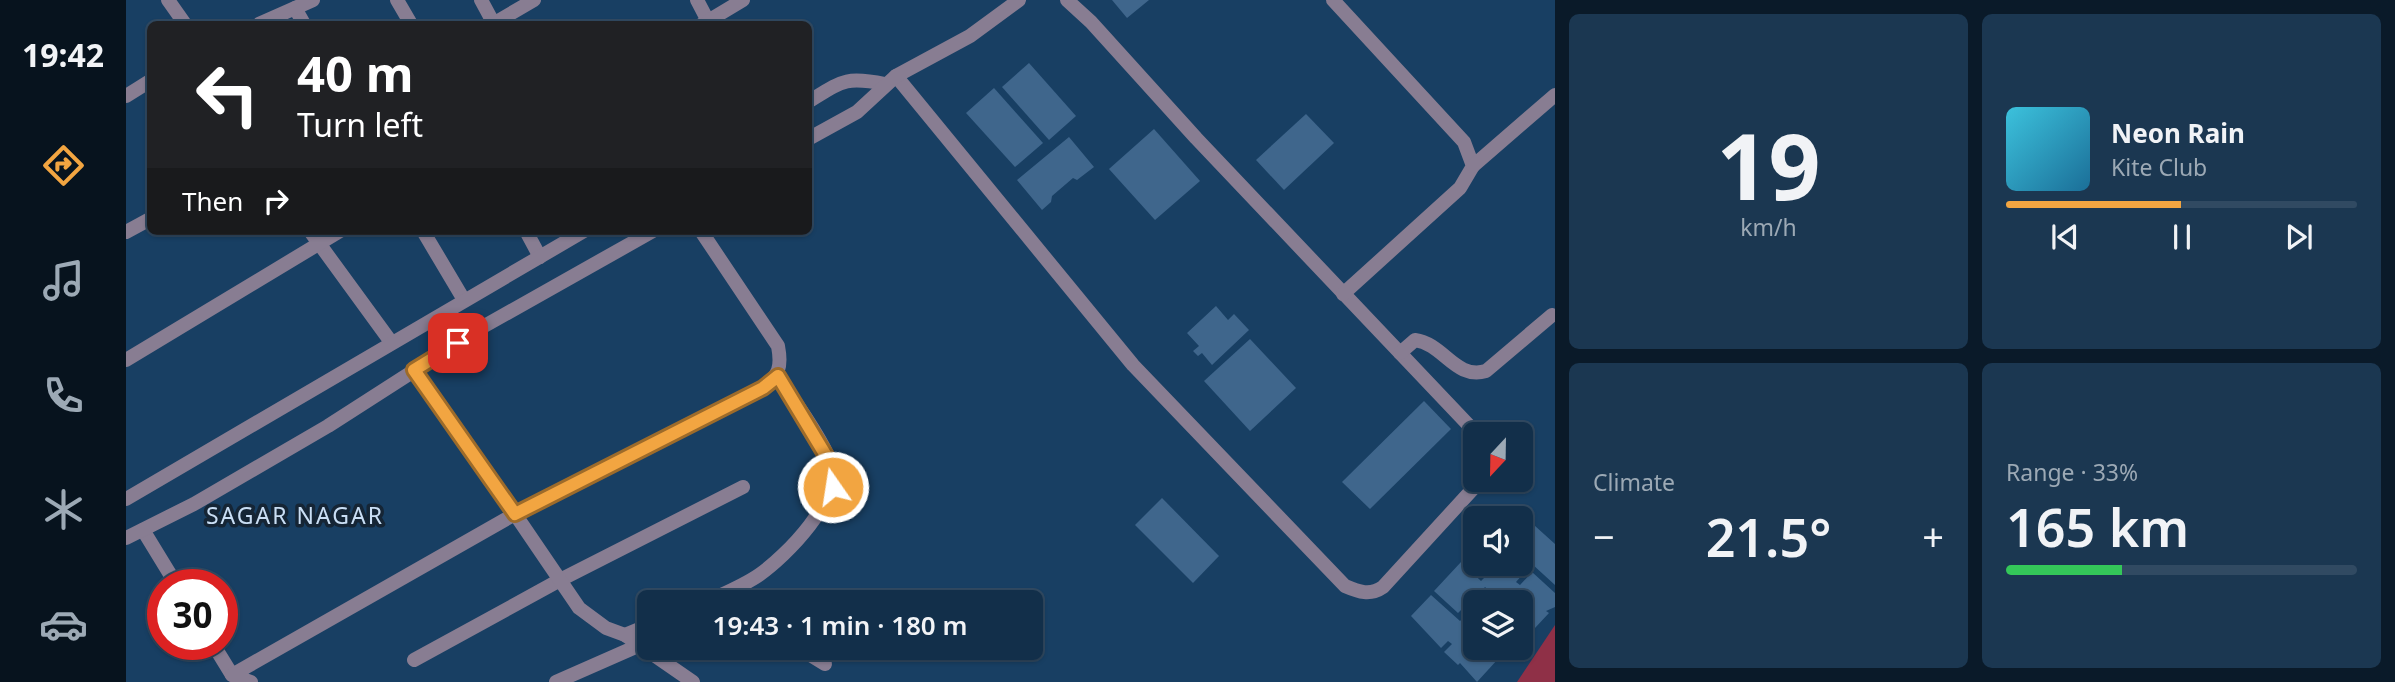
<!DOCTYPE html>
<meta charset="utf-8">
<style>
body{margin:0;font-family:"Noto Sans",sans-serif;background:#1b3751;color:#f1f3f6;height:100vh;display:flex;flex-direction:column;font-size:26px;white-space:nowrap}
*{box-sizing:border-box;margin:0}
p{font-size:23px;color:#9ca9b5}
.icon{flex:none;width:38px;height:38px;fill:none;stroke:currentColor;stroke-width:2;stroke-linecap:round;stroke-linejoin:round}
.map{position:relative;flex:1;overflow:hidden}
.side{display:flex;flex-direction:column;gap:14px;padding:14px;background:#0a1a29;width:840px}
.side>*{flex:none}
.hud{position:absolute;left:21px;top:21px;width:665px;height:214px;border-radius:10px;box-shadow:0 2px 5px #0004,0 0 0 2px #314a62;background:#202124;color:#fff;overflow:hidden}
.needle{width:46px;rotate:202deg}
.buttons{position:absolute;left:1337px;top:422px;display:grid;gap:14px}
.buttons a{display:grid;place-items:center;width:70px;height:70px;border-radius:10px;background:#122f4a;box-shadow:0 2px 5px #0004,0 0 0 2px #314a62;font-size:35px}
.speed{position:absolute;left:21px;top:569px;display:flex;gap:14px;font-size:35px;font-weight:700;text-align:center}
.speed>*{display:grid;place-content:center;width:91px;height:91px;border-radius:50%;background:#122f4a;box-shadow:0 2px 5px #0004,0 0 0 2px #314a62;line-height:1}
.speed .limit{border:10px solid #d22;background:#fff;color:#111}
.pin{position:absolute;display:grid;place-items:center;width:60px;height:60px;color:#fff;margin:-30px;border-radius:14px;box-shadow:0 4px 10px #0006}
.me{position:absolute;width:77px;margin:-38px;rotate:347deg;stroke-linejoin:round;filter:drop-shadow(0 0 5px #0008)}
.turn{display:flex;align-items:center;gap:24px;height:147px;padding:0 35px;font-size:32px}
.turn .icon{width:91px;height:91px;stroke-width:2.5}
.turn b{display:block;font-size:49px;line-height:60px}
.then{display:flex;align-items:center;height:66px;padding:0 35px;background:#0003;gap:14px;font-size:26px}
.big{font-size:52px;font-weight:600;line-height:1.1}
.side .card{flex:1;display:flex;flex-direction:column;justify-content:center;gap:10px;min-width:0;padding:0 24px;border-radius:10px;background:#1b3751}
.side .dial{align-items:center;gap:0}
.dial b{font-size:91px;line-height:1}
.song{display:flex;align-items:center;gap:21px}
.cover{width:84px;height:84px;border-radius:10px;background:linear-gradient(135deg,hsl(190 70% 55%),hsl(200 70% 35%))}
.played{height:7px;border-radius:4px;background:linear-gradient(90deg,#f2a541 50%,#314a62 50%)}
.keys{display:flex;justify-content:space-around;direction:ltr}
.heat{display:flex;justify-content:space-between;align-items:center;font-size:38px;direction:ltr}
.charge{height:10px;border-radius:5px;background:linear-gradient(90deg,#34c759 33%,#314a62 0)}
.side .tiles{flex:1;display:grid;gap:14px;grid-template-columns:repeat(2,1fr)}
.trip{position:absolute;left:511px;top:590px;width:406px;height:70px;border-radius:10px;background:#122f4a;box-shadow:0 2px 5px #0004,0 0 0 2px #314a62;font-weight:600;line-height:70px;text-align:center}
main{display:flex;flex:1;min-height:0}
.dock{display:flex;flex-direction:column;width:126px;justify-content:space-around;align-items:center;background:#07131e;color:#9ca9b5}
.dock .icon{width:49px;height:49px}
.dock .on{color:#f2a541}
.dock b{font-size:32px;color:#f1f3f6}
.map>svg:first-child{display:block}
.green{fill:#8f3047}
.building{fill:#3f668c}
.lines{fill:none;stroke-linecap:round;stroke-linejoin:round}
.minor{stroke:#887d92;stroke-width:14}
.tertiary{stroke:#887d92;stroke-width:14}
.route-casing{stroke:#9d6b2a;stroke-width:18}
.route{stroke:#f2a541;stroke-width:12}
.labels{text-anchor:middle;stroke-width:7;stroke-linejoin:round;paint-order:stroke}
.neighbourhood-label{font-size:23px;letter-spacing:2px;fill:#c9def4;stroke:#152535}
</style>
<main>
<nav class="dock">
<b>19:42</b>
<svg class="icon on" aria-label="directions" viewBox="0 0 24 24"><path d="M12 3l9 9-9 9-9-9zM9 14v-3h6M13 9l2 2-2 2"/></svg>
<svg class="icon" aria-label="music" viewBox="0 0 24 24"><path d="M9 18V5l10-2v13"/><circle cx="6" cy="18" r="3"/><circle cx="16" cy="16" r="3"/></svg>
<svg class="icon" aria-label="phone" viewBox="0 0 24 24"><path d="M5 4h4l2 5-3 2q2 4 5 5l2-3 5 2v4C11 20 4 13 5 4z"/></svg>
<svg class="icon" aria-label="climate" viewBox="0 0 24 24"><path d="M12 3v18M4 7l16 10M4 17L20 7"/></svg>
<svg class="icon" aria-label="car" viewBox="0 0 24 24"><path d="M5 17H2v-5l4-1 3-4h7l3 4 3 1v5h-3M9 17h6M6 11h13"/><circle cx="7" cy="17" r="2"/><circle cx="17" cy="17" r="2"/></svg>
</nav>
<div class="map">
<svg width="1429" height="682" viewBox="0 0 1429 682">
<rect width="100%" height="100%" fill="#183f63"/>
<path class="green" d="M1429,625V682H1391Z"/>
<g class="building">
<path d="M986,0H1023L1001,18Z"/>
<path d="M903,63L950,116L923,140L876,87Z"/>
<path d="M868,88L917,143L889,167L840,113Z"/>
<path d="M1180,114L1208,143L1158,190L1130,160Z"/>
<path d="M1028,129L1074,181L1029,220L983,169Z"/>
<path d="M943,137L968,167L951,180L947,178L926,196L925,202L916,210L891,180Z"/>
<path d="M1090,306L1102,320L1108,314L1123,330L1086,365L1076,353L1072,356L1067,351L1073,346L1061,333Z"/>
<path d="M1124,339L1170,388L1124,431L1078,381Z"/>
<path d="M1298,401L1325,429L1244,509L1216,482Z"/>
<path d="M1036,498L1093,556L1067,583L1009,525Z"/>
<path d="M1387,506L1429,544V585L1406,564L1390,582L1394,585L1406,572L1429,593V607L1420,611L1423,613L1409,628L1397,617L1395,620V602H1358L1366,593L1359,587L1346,602L1349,605V623L1341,632L1349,639V648H1358L1372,659L1351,682L1334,663L1332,665L1318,652L1326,644L1322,641L1315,648L1285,616L1305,595L1334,621L1343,612L1338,607L1332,613L1308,591L1335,562L1355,581L1358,578L1337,560L1349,547V564H1383L1378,569L1381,572L1388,564H1395V518H1375Z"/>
<path d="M1395,622L1405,632L1397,640L1395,638Z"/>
<path d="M1366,648H1390L1379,659Z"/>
</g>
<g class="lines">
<g class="minor">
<path d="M42,0L59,24"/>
<path d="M271,0L285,24"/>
<path d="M355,0L368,24"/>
<path d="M571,0L582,21L576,24"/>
<path d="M941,0L965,22L1070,138L1351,434"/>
<path d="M1207,0L1338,142L1347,166L1334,188L1217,294"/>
<path d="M169,8L178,24"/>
<path d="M133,24L187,0"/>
<path d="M367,24L408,0"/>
<path d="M584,24L582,21L617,0"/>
<path d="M770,76L1007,365L1219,586C1233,592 1244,596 1257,587L1355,480"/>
<path d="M0,96L24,81"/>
<path d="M1347,166L1429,95"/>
<path d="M184,231L265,342"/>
<path d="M297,231L338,300"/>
<path d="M400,231L414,257"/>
<path d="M0,232L24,219"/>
<path d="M1274,353L1289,340C1318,344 1329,380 1360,371L1426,315"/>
<path d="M0,360L214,231"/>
<path d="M17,530L50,584"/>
<path d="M580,602C597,594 617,586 633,575C660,556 717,499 705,463C696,438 667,398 651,376"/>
<path d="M499,635L523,625"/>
<path d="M87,644L106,675"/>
<path d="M673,648L699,664"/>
<path d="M288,660L434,580L617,487"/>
<path d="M125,682L106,675L389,514L288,370"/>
<path d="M430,682L514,645"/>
<path d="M567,682L499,635L480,628L453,608L389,514L637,388C653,375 656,367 652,346L575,231"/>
</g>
<g class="tertiary">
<path d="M682,102C716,81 719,76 759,84"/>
<path d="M682,139L731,112L770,76L844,36L893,0"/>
<path d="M0,499L458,231"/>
<path d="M0,538L68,504L202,426L353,329L527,231"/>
</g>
</g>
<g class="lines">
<g class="route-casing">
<path id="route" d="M332,343L288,370L389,514L637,388L652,376L705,464L707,487"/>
</g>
<use href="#route" class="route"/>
</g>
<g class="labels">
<g class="neighbourhood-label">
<text x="169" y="524">SAGAR NAGAR</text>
</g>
</g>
</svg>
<div class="buttons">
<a><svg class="needle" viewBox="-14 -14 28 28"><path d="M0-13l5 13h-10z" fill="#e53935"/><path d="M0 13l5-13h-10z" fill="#9ca9b5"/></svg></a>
<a><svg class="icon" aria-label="sound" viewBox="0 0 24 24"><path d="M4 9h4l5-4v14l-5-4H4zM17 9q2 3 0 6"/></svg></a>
<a><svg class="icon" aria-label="layers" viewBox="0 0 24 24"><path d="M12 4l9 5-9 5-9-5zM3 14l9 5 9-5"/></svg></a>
</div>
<div class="speed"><div class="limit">30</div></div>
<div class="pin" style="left:332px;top:343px;background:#d93025"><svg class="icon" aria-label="arrive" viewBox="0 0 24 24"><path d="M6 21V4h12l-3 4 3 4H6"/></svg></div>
<svg class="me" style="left:707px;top:487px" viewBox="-20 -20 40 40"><circle r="17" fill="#f2a541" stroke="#fff" stroke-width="3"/><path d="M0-11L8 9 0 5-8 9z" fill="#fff"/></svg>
<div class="trip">19:43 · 1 min · 180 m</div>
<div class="hud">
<div class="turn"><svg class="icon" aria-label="left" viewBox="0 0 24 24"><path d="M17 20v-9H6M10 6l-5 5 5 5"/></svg><div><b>40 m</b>Turn left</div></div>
<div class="then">Then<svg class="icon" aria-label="right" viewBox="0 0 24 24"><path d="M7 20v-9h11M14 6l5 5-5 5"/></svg></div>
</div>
</div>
<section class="side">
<div class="tiles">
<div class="card dial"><b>19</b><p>km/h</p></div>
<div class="card">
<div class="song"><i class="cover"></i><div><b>Neon Rain</b><p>Kite Club</p></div></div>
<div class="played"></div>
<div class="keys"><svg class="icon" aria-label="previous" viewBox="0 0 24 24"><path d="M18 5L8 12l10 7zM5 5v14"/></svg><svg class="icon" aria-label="pause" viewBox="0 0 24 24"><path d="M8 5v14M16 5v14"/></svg><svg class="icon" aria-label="next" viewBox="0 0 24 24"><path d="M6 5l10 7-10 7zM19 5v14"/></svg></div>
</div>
<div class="card"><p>Climate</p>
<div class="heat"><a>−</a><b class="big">21.5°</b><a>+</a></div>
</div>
<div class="card"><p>Range · 33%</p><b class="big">165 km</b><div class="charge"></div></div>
</div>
</section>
</main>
